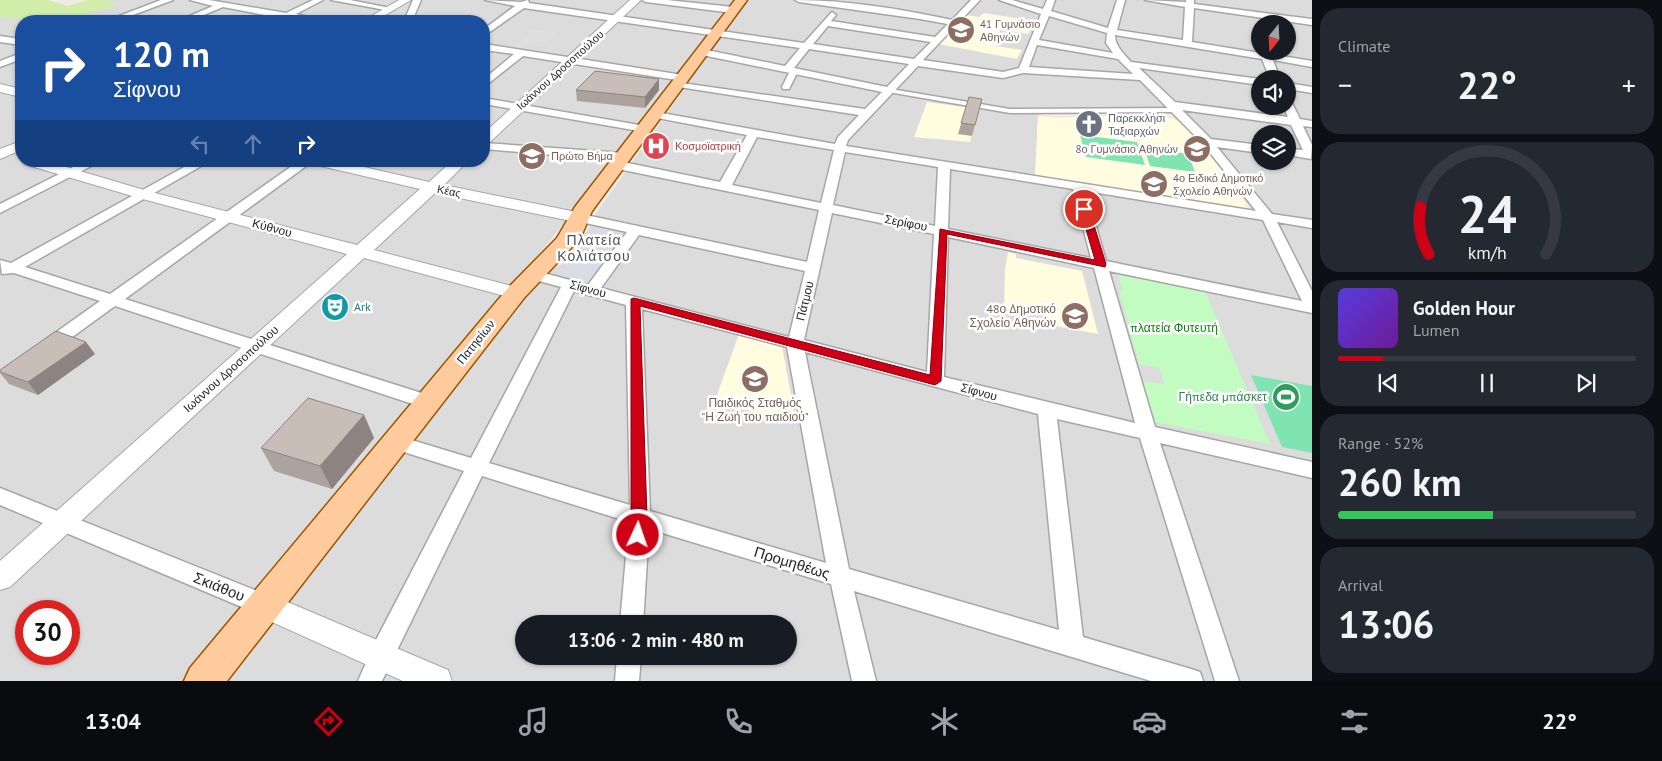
<!DOCTYPE html>
<meta charset="utf-8">
<style>
body{margin:0;font-family:"PT Sans",sans-serif;background:#242831;color:#f1f3f6;height:100vh;display:flex;flex-direction:column;font-size:19px;white-space:nowrap}
*{box-sizing:border-box;margin:0}
p{font-size:16px;color:#9ea1a6}
.icon{flex:none;width:28px;height:28px;fill:none;stroke:currentColor;stroke-width:2;stroke-linecap:round;stroke-linejoin:round}
.map{position:relative;flex:1;overflow:hidden}
.drawer{display:flex;flex-direction:column;gap:8px;padding:8px;background:#0d0f14;width:350px}
.drawer>*{flex:none}
.guide{position:absolute;left:15px;top:15px;width:475px;height:152px;border-radius:20px;box-shadow:0 1px 4px #0004;background:#1a4fa0;color:#fff;overflow:hidden}
.needle{width:32px;rotate:198deg}
.fabs{position:absolute;left:1251px;top:15px;display:grid;gap:10px}
.fabs a{display:grid;place-items:center;width:45px;height:45px;border-radius:50%;background:#171b24;box-shadow:0 1px 4px #0004;font-size:25px}
.speed{position:absolute;left:15px;top:600px;display:flex;gap:10px;font-size:25px;font-weight:700;text-align:center}
.speed>*{display:grid;place-content:center;width:65px;height:65px;border-radius:50%;background:#171b24;box-shadow:0 1px 4px #0004;line-height:1}
.speed .limit{border:8px solid #d22;background:#fff;color:#111}
.pin{position:absolute;display:grid;place-items:center;width:42px;height:42px;color:#fff;margin:-21px;border:2px solid #fff;border-radius:50%;box-shadow:0 1px 5px #0007}
.me{position:absolute;width:55px;margin:-28px;rotate:3deg;stroke-linejoin:round;filter:drop-shadow(0 0 4px #0008)}
.turn{display:flex;align-items:center;gap:18px;height:105px;padding:0 15px;font-size:22px}
.turn .icon{width:65px;height:65px;stroke-width:2.5}
.turn b{display:block;font-size:35px;line-height:42px}
.lanes{display:flex;align-items:center;height:48px;padding:0 15px;background:#0003;justify-content:center;gap:25px;direction:ltr}
.lanes .off{opacity:.35}
.big{font-size:38px;font-weight:800;line-height:1.1}
.drawer .card{flex:1;display:flex;flex-direction:column;justify-content:center;gap:8px;min-width:0;padding:0 18px;border-radius:20px;background:#242831}
.drawer .dial{align-items:center;gap:0}
.dial svg{height:130px;overflow:visible;fill:none;stroke:#363941;stroke-width:7;stroke-linecap:round;text-anchor:middle}
.dial text{fill:#f1f3f6;stroke:none}
.song{display:flex;align-items:center;gap:15px}
.cover{width:60px;height:60px;border-radius:8px;background:linear-gradient(135deg,hsl(250 70% 55%),hsl(280 70% 35%))}
.played{height:5px;border-radius:2px;background:linear-gradient(90deg,#cf0016 15%,#363941 15%)}
.keys{display:flex;justify-content:space-around;direction:ltr}
.heat{display:flex;justify-content:space-between;align-items:center;font-size:28px;direction:ltr}
.charge{height:8px;border-radius:4px;background:linear-gradient(90deg,#34c759 52%,#363941 0)}
.trip{position:absolute;left:515px;top:615px;width:282px;height:50px;border-radius:25px;background:#171b24;box-shadow:0 1px 4px #0004;font-weight:800;line-height:50px;text-align:center}
.dock{display:flex;height:80px;justify-content:space-around;align-items:center;background:#090b0e;color:#9ea1a6}
.dock .icon{width:35px;height:35px}
.dock .current{color:#cf0016}
.dock b{font-size:22px;color:#f1f3f6}
main{display:flex;flex:1;min-height:0}
.map>svg:first-child{display:block}
.residential{fill:#dddcdc;fill-rule:evenodd}
.education{fill:#fffce0}
.grass{fill:#d1eda9}
.park{fill:#c2fcc1}
.pitch{fill:#80e3b2}
.parking{fill:#dfdfdf}
.plaza{fill:#d9dbe6}
.lines{fill:none;stroke-linecap:round;stroke-linejoin:round}
.pedestrian-casing{stroke:#a6a6a6;stroke-width:3}
.minor-casing{stroke:#a6a6a6;stroke-width:3}
.tertiary-casing{stroke:#a6a6a6;stroke-width:2}
.primary-casing{stroke:#9b5700;stroke-width:3}
.pedestrian{fill:#fff;fill-rule:evenodd}
.minor{fill:#fff;fill-rule:evenodd}
.tertiary{fill:#fff;fill-rule:evenodd}
.primary{fill:#ffca9c;fill-rule:evenodd}
.wall{fill:#ada39e}
.shaded-wall{fill:#8d8481}
.building{fill:#c9bdb8;stroke:#8d8481}
.route{fill:#cf0016;stroke:#87000e}
.labels{text-anchor:middle;stroke-width:5;stroke-linejoin:round;paint-order:stroke}
.far-education-label{font-size:11px;fill:#785e54;stroke:#fff;text-anchor:start}
.far-street-label{font-size:11px;fill:#1f1f1f;stroke:#fff}
.far-worship-label{font-size:11px;fill:#5b616d;stroke:#fff;text-anchor:start}
.far-health-label{font-size:11px;fill:#be3a42;stroke:#fff;text-anchor:start}
.street-label{font-size:12px;fill:#1f1f1f;stroke:#fff}
.culture-label{font-size:12px;fill:#0d838f;stroke:#fff;text-anchor:start}
.education-label{font-size:12px;fill:#785e54;stroke:#fff;text-anchor:end}
.park-label{font-size:12px;fill:#098406;stroke:#fff}
.leisure-label{font-size:12px;fill:#27864d;stroke:#fff;text-anchor:end}
.neighbourhood-label{font-size:14px;letter-spacing:1px;fill:#525252;stroke:#fff}
.near-street-label{font-size:15px;fill:#1f1f1f;stroke:#fff}
</style>
<main>
<div class="map">
<svg width="1312" height="681" viewBox="0 0 1312 681">
<rect width="100%" height="100%" fill="#f0ebe5"/>
<g class="residential">
<path d="M104,0H737L612,165L188,681H0V17L47,21H21V161H484V21H66L119,4ZM26,611H69V654H26Z"/>
<path d="M745,0H1312V221L1269,214L1179,110L1042,112L1038,116L1035,177L664,118ZM1260,24H1288V51H1260ZM1260,79H1288V106H1260ZM1260,134H1288V161H1260Z"/>
<path d="M661,121L1312,225V681H226L544,272L561,265L593,223L597,212ZM524,624H789V656H524Z"/>
</g>
<g class="education">
<path d="M984,13L1035,21L1028,34L1001,29L998,34L996,46L1022,50L1017,59L938,44L966,15L979,17Z"/>
<path d="M927,102L979,109L970,142L914,137Z"/>
<path d="M1138,115L1171,118L1182,123L1235,183L1248,209L1035,176L1038,116L1056,118Z"/>
<path d="M1008,252L1016,254V258L1082,271L1098,334L1045,324L1044,315L1004,307L1005,269Z"/>
<path d="M739,334L782,346L795,417L773,416L714,403Z"/>
</g>
<path class="grass" d="M0,0H48L67,6L88,0H104L120,4C102,9 85,16 67,21C50,26 18,18 0,17Z"/>
<path class="park" d="M1118,275L1205,291L1270,444L1154,422L1143,381L1164,384L1159,368L1139,364L1119,290H1122Z"/>
<g class="pitch">
<path d="M1080,135L1137,142L1145,165L1086,157Z"/>
<path d="M1144,148L1188,154L1195,172L1150,166Z"/>
<path d="M1251,375L1312,386V453L1282,447Z"/>
</g>
<path class="parking" d="M531,29L558,33L547,42L532,40L517,51L507,49L531,33L527,32Z"/>
<path class="plaza" d="M600,227L611,229L621,237V242L597,273L582,278H569L559,274V271L590,230Z"/>
<g class="lines">
<g class="pedestrian-casing">
<g id="pedestrian">
<path d="M791,69L798,71L789,89H783L782,87Z"/>
<path d="M885,88L1010,109L1176,108L1180,110L1176,112L1010,113L888,92L884,90Z"/>
</g>
</g>
<g class="minor-casing">
<g id="minor">
<path d="M161,0H173L117,21H106Z"/>
<path d="M190,0H209L286,13L313,0H323L296,14L325,21L286,19L223,7L189,21H178L213,6Z"/>
<path d="M331,0H350L395,9L391,11Z"/>
<path d="M413,0H421L412,21H404Z"/>
<path d="M485,0L521,2L528,0L529,3L804,43L832,12L836,15L831,21L935,37L948,24L920,19L799,2L795,0C847,0 901,9 952,20L971,0H980L923,60L1003,72L1019,68L1041,14L999,0H1012L1043,9L1047,0H1055L1051,11L1108,28L1117,0H1125L1117,30L1183,40L1185,7L1145,0L1186,2V0H1194V4L1312,19V25L1194,8L1192,42L1260,53L1259,51L1260,50L1269,51L1270,54L1312,61V67L1273,60L1280,79H1270L1262,59L1115,35C1115,46 1124,54 1131,62L1260,79V85L1139,68L1175,102L1288,117L1283,106H1288V102L1292,103L1300,119L1312,121V127L1303,126L1312,145L1311,159L1288,155V149L1303,150L1291,125L1182,110L1211,139L1260,145V153L1217,147L1272,214L1312,220V228L1277,222L1312,291V313L1109,271L1155,427L1312,462V478L1160,443L1239,681H1215L1140,438L1057,419L1083,637L1191,669L1200,672L1203,681H1151L854,591L876,681H852L831,584L649,529L643,624H620L629,522L482,476L382,681H358L376,640L464,471L388,447L386,442L388,437L395,435L471,458L561,287L528,278L526,275L528,272L533,270L588,285L627,232L576,221L574,218L576,215L581,214L807,262L819,210L618,169L612,165L618,161L720,182L747,135L652,117V113L656,112L835,144L838,137L859,115L679,87L674,84L675,82L865,109L882,92L702,55L697,52L702,49L785,66L800,48L524,8L484,36V29L515,6ZM1049,16L1107,33L1106,43L1113,53L1039,40ZM828,26L931,42L914,59L813,44ZM1037,45L1118,59L1133,74L1029,67ZM809,49L909,64L887,87L794,68ZM918,66L1003,78L1023,73L1140,80L1203,144L1256,211L846,146L848,140ZM757,137L834,150L821,203L732,185ZM845,152L938,167L935,226L833,205ZM950,169L1073,189L1091,258L948,229ZM1086,191L1263,220L1302,301L1106,261ZM832,213L934,234L927,372L804,340ZM639,235L805,271L789,337L601,288ZM948,237L1094,268L1135,423L944,377ZM574,291L626,305L630,505L489,463ZM642,309L787,347L826,563L650,511ZM805,352L1038,414L1059,630L849,569Z"/>
<path d="M642,0H667L733,7L737,10L733,13L646,2Z"/>
<path d="M0,36L21,39V45L0,42Z"/>
<path d="M484,44L683,75L688,78L683,81L523,56L484,87V79L514,54L484,50Z"/>
<path d="M21,53V59L0,67V61Z"/>
<path d="M1288,83L1312,87V93L1288,89Z"/>
<path d="M484,98L645,126L651,129L645,132L484,104Z"/>
<path d="M484,143L623,153L629,157L623,161L484,149Z"/>
<path d="M85,161H101L0,213V204Z"/>
<path d="M195,161H210L25,267L110,294L299,161H313L125,299L434,397L437,402L434,407L428,409L422,407L115,306L53,351H41L39,347L41,343L100,301L14,273L2,274L0,260L11,263Z"/>
<path d="M0,488L272,597L275,605L272,613L264,616L256,613L0,505Z"/>
<path d="M617,656H641L639,681H615Z"/>
</g>
</g>
<g class="tertiary-casing">
<g id="tertiary">
<path d="M399,0H411L375,21H363Z"/>
<path d="M630,0H641L489,143L484,144V133Z"/>
<path d="M0,84L21,89V97L0,92Z"/>
<path d="M21,141V150L0,159V149Z"/>
<path d="M22,161H46L151,192L357,245L420,189L312,164L310,161H338L429,182L452,161H468L444,185L581,213L589,218L581,223L435,193L374,250L523,289L525,293L523,297L516,299L364,258L10,587L0,590V561L347,254L139,198L24,164Z"/>
<path d="M264,592L448,670L452,681H403L254,614L250,605L254,596Z"/>
</g>
</g>
<g class="primary-casing">
<path id="primary" d="M735,0H747L592,211L583,232L572,247L524,298L227,681H184L190,668L508,288L557,238L575,207Z"/>
</g>
<use href="#pedestrian" class="pedestrian"/>
<use href="#minor" class="minor"/>
<use href="#tertiary" class="tertiary"/>
<use href="#primary" class="primary"/>
</g>
<g class="wall">
<path d="M576,90H659L645,108L577,101Z"/>
<path d="M969,97L975,125L972,136L958,134Z"/>
<path d="M95,354L38,395L9,384L0,373V370Z"/>
<path d="M364,415L374,438L332,489L274,471L261,448Z"/>
</g>
<g class="shaded-wall">
<path d="M659,79V90L645,108V97Z"/>
<path d="M86,342L95,354L38,395L28,382Z"/>
<path d="M364,415L374,438L332,489L320,466Z"/>
</g>
<g class="building">
<path d="M595,71L659,79L645,97L576,90Z"/>
<path d="M969,97L982,99L975,125L961,123Z"/>
<path d="M56,331L86,342L28,382L0,372V370Z"/>
<path d="M308,398L364,415L320,466L261,448Z"/>
</g>
<path class="route" d="M1084,206L1089,209L1106,264L1105,267L947,234L941,381L935,385L640,306L647,517L643,540L638,541L633,540L631,535V299L634,298L930,375L940,229L1095,260L1080,209Z"/>
<defs>
<g id="school-disc" transform="scale(1.4375)"><circle r="9.5" fill="#8d6e63" stroke="#fff"/><path d="M0-5L7-2L0 1L-7-2ZM-4 1L0 2.5L4 1V4Q0 6-4 4Z" fill="#fff"/></g>
<g id="church-disc" transform="scale(1.4375)"><circle r="9.5" fill="#6b7280" stroke="#fff"/><path d="M-1.2-6h2.4v3.5h3.3v2.4h-3.3V6h-2.4V-.1h-3.3v-2.4h3.3Z" fill="#fff"/></g>
<g id="hospital-disc" transform="scale(1.4375)"><circle r="9.5" fill="#e0444e" stroke="#fff"/><path d="M-5-5h3v3.5h4V-5h3V5h-3V1.5h-4V5h-3Z" fill="#fff"/></g>
<g id="theatre-disc" transform="scale(1.4375)"><circle r="9.5" fill="#0f9aa8" stroke="#fff"/><path d="M-5-5.5Q0-4 5-5.5V0Q5 5 0 6Q-5 5-5 0ZM-3.3-2.5H-1v1.5H-3.3ZM1-2.5H3.3v1.5H1ZM-2.8 1Q0 5.5 2.8 1Z" fill="#fff"/></g>
<g id="stadium-disc" transform="scale(1.4375)"><circle r="9.5" fill="#2e9e5b" stroke="#fff"/><path d="M0-5a6.5 5 0 1 0 0 10a6.5 5 0 1 0 0-10ZM-3.5-1.8h7v3.6h-7Z" fill="#fff"/></g>
</defs>
<g fill-rule="evenodd">
<use href="#school-disc" x="961" y="30"/>
<use href="#church-disc" x="1089" y="124"/>
<use href="#hospital-disc" x="656" y="146"/>
<use href="#school-disc" x="1197" y="149"/>
<use href="#school-disc" x="532" y="156"/>
<use href="#school-disc" x="1154" y="184"/>
<use href="#theatre-disc" x="335" y="307"/>
<use href="#school-disc" x="1075" y="316"/>
<use href="#school-disc" x="755" y="379"/>
<use href="#stadium-disc" x="1286" y="397"/>
</g>
<g class="labels">
<g class="far-education-label">
<text x="980" y="28">41 Γυμνάσιο<tspan x="980" dy="13">Αθηνών</tspan></text>
<text x="1178" y="153" text-anchor="end">8ο Γυμνάσιο Αθηνών</text>
<text x="551" y="160">Πρώτο Βήμα</text>
<text x="1173" y="182">4ο Ειδικό Δημοτικό<tspan x="1173" dy="13">Σχολείο Αθηνών</tspan></text>
</g>
<g class="far-street-label">
<text transform="translate(560 70) rotate(-42)" y="4">Ιωάννου Δροσοπούλου</text>
<text transform="translate(449 191) rotate(12)" y="4">Κέας</text>
</g>
<g class="far-worship-label">
<text x="1108" y="122">Παρεκκλήσι<tspan x="1108" dy="13">Ταξιαρχών</tspan></text>
</g>
<g class="far-health-label">
<text x="675" y="150">Κοσμοϊατρική</text>
</g>
<g class="street-label">
<text transform="translate(906 223) rotate(11)" y="4">Σερίφου</text>
<text transform="translate(272 228) rotate(15)" y="4">Κύθνου</text>
<text transform="translate(588 289) rotate(15)" y="4">Σίφνου</text>
<text transform="translate(805 301) rotate(-76)" y="4">Πάτμου</text>
<text transform="translate(476 342) rotate(-51)" y="4">Πατησίων</text>
<text transform="translate(231 369) rotate(-42)" y="4">Ιωάννου Δροσοπούλου</text>
<text transform="translate(979 392) rotate(15)" y="4">Σίφνου</text>
</g>
<g class="culture-label">
<text x="354" y="311">Ark</text>
</g>
<g class="education-label">
<text x="1056" y="313">48ο Δημοτικό<tspan x="1056" dy="14">Σχολείο Αθηνών</tspan></text>
<text x="755" y="407" text-anchor="middle">Παιδικός Σταθμός<tspan x="755" dy="14">"Η Ζωή του παιδιού"</tspan></text>
</g>
<g class="park-label">
<text x="1174" y="332">πλατεία Φυτευτή</text>
</g>
<g class="leisure-label">
<text x="1267" y="401">Γήπεδα μπάσκετ</text>
</g>
<g class="neighbourhood-label">
<text x="594" y="245">Πλατεία<tspan x="594" dy="16">Κολιάτσου</tspan></text>
</g>
<g class="near-street-label">
<text transform="translate(792 563) rotate(17)" y="5">Προμηθέως</text>
<text transform="translate(219 587) rotate(22)" y="5">Σκιάθου</text>
</g>
</g>
</svg>
<div class="fabs">
<a><svg class="needle" viewBox="-14 -14 28 28"><path d="M0-13l5 13h-10z" fill="#e53935"/><path d="M0 13l5-13h-10z" fill="#9ea1a6"/></svg></a>
<a><svg class="icon" aria-label="sound" viewBox="0 0 24 24"><path d="M4 9h4l5-4v14l-5-4H4zM17 9q2 3 0 6"/></svg></a>
<a><svg class="icon" aria-label="layers" viewBox="0 0 24 24"><path d="M12 4l9 5-9 5-9-5zM3 14l9 5 9-5"/></svg></a>
</div>
<div class="speed"><div class="limit">30</div></div>
<div class="pin" style="left:1084px;top:209px;background:#d93025"><svg class="icon" aria-label="arrive" viewBox="0 0 24 24"><path d="M6 21V4h12l-3 4 3 4H6"/></svg></div>
<svg class="me" style="left:638px;top:535px" viewBox="-20 -20 40 40"><circle r="17" fill="#cf0016" stroke="#fff" stroke-width="3"/><path d="M0-11L8 9 0 5-8 9z" fill="#fff"/></svg>
<div class="trip">13:06 · 2 min · 480 m</div>
<div class="guide">
<div class="turn"><svg class="icon" aria-label="right" viewBox="0 0 24 24"><path d="M7 20v-9h11M14 6l5 5-5 5"/></svg><div><b>120 m</b>Σίφνου</div></div>
<div class="lanes"><svg class="icon off" aria-label="left" viewBox="0 0 24 24"><path d="M17 20v-9H6M10 6l-5 5 5 5"/></svg><svg class="icon off" aria-label="ahead" viewBox="0 0 24 24"><path d="M12 20V5M6 11l6-6 6 6"/></svg><svg class="icon" aria-label="right" viewBox="0 0 24 24"><path d="M7 20v-9h11M14 6l5 5-5 5"/></svg></div>
</div>
</div>
<section class="drawer">
<div class="card"><p>Climate</p>
<div class="heat"><a>−</a><b class="big">22°</b><a>+</a></div>
</div>
<div class="card dial"><svg viewBox="0 0 100 80">
<path d="M14 69A42 42 0 1 1 86 69"/>
<path d="M14 69A42 42 0 0 1 9 40" stroke="#cf0016"/>
<text x="50" y="56" font-size="32" font-weight="700">24</text>
<text x="50" y="72" font-size="11">km/h</text>
</svg></div>
<div class="card">
<div class="song"><i class="cover"></i><div><b>Golden Hour</b><p>Lumen</p></div></div>
<div class="played"></div>
<div class="keys"><svg class="icon" aria-label="previous" viewBox="0 0 24 24"><path d="M18 5L8 12l10 7zM5 5v14"/></svg><svg class="icon" aria-label="pause" viewBox="0 0 24 24"><path d="M8 5v14M16 5v14"/></svg><svg class="icon" aria-label="next" viewBox="0 0 24 24"><path d="M6 5l10 7-10 7zM19 5v14"/></svg></div>
</div>
<div class="card"><p>Range · 52%</p><b class="big">260 km</b><div class="charge"></div></div>
<div class="card"><p>Arrival</p><b class="big">13:06</b></div>
</section>
</main>
<nav class="dock">
<b>13:04</b>
<svg class="icon current" aria-label="directions" viewBox="0 0 24 24"><path d="M12 3l9 9-9 9-9-9zM9 14v-3h6M13 9l2 2-2 2"/></svg>
<svg class="icon" aria-label="music" viewBox="0 0 24 24"><path d="M9 18V5l10-2v13"/><circle cx="6" cy="18" r="3"/><circle cx="16" cy="16" r="3"/></svg>
<svg class="icon" aria-label="phone" viewBox="0 0 24 24"><path d="M5 4h4l2 5-3 2q2 4 5 5l2-3 5 2v4C11 20 4 13 5 4z"/></svg>
<svg class="icon" aria-label="climate" viewBox="0 0 24 24"><path d="M12 3v18M4 7l16 10M4 17L20 7"/></svg>
<svg class="icon" aria-label="car" viewBox="0 0 24 24"><path d="M5 17H2v-5l4-1 3-4h7l3 4 3 1v5h-3M9 17h6M6 11h13"/><circle cx="7" cy="17" r="2"/><circle cx="17" cy="17" r="2"/></svg>
<svg class="icon" aria-label="filters" viewBox="0 0 24 24"><path d="M4 7h16M4 17h16"/><circle cx="9" cy="7" r="2"/><circle cx="15" cy="17" r="2"/></svg>
<b>22°</b>
</nav>
